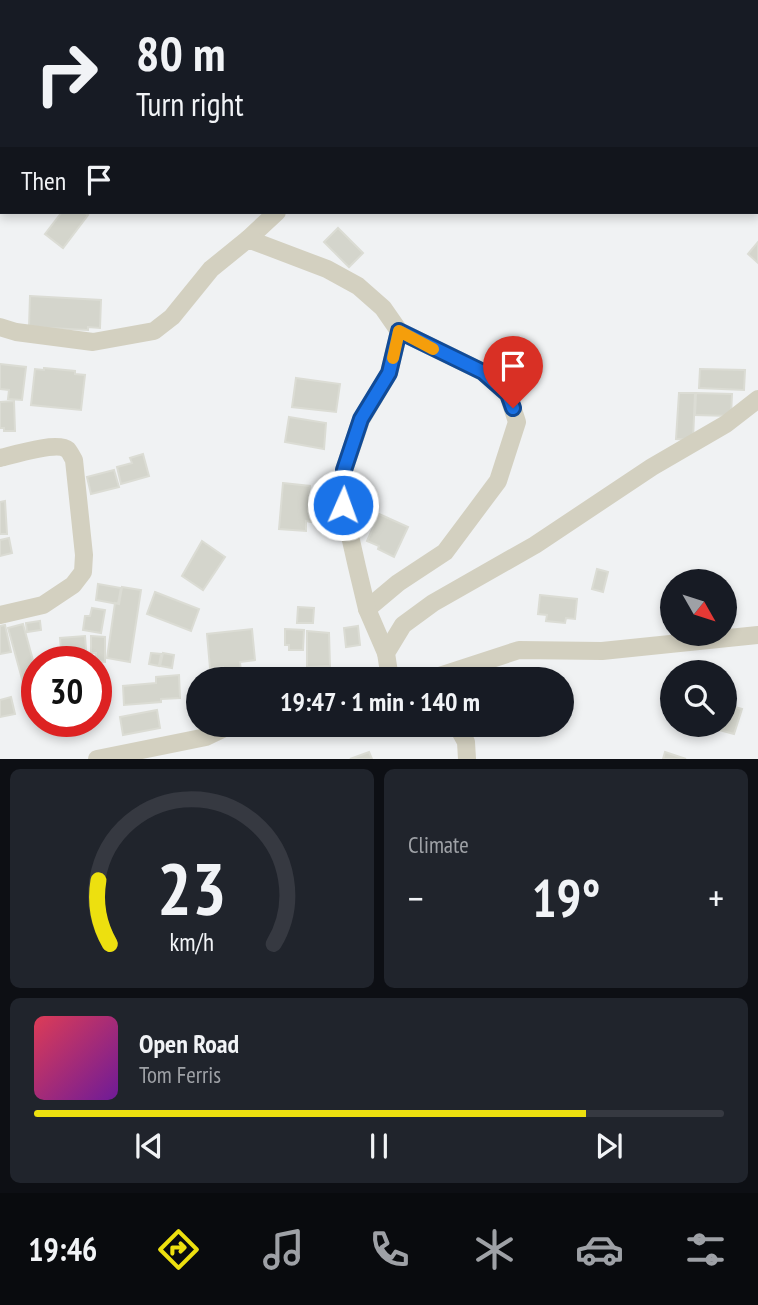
<!DOCTYPE html>
<meta charset="utf-8">
<style>
body{margin:0;font-family:"PT Sans Narrow",sans-serif;background:#20242c;color:#f1f3f6;height:100vh;display:flex;flex-direction:column;font-size:26px;white-space:nowrap}
*{box-sizing:border-box;margin:0}
p{font-size:23px;color:#9ea1a6}
.icon{flex:none;width:38px;height:38px;fill:none;stroke:currentColor;stroke-width:2;stroke-linecap:round;stroke-linejoin:round}
.map{position:relative;height:759px;overflow:hidden}
.side{display:flex;flex-direction:column;gap:10px;padding:10px;background:#0d0f14;flex:1}
.side>*{flex:none}
.top-card{position:absolute;left:0px;top:0px;width:760px;height:214px;box-shadow:0 4px 10px #0003;background:#171b24;color:#f1f3f6;overflow:hidden}
.needle{width:46px;rotate:129deg}
.tools{position:absolute;left:660px;top:569px;display:grid;gap:14px}
.tools a{display:grid;place-items:center;width:77px;height:77px;border-radius:50%;background:#171b24;box-shadow:0 4px 10px #0003;font-size:35px}
.speed{position:absolute;left:21px;top:646px;display:flex;gap:14px;font-size:35px;font-weight:700;text-align:center}
.speed>*{display:grid;place-content:center;width:91px;height:91px;border-radius:50%;background:#171b24;box-shadow:0 4px 10px #0003;line-height:1}
.speed .limit{border:10px solid #d22;background:#fff;color:#111}
.pin{position:absolute;display:grid;place-items:center;width:60px;height:60px;color:#fff;margin:-72px -30px;border-radius:50% 50% 50% 0;rotate:-45deg;box-shadow:0 0 7px #0007}
.pin .icon{rotate:45deg}
.me{position:absolute;width:77px;margin:-38px;rotate:2deg;stroke-linejoin:round;filter:drop-shadow(0 0 5px #0008)}
.turn{display:flex;align-items:center;gap:24px;height:147px;padding:0 21px;font-size:32px}
.turn .icon{width:91px;height:91px;stroke-width:2.5}
.turn b{display:block;font-size:49px;line-height:60px}
.then{display:flex;align-items:center;height:66px;padding:0 21px;background:#0003;gap:14px;font-size:26px}
.big{font-size:52px;font-weight:700;line-height:1.1}
.side .card{flex:1;display:flex;flex-direction:column;justify-content:center;gap:10px;min-width:0;padding:0 24px;border-radius:10px;background:#20242c}
.side .dial{align-items:center;gap:0}
.dial svg{height:182px;overflow:visible;fill:none;stroke:#363941;stroke-width:7;stroke-linecap:round;text-anchor:middle}
.dial text{fill:#f1f3f6;stroke:none}
.song{display:flex;align-items:center;gap:21px}
.cover{width:84px;height:84px;border-radius:10px;background:linear-gradient(135deg,hsl(350 70% 55%),hsl(280 70% 35%))}
.played{height:7px;border-radius:4px;background:linear-gradient(90deg,#ede00f 80%,#363941 80%)}
.keys{display:flex;justify-content:space-around;direction:ltr}
.heat{display:flex;justify-content:space-between;align-items:center;font-size:38px;direction:ltr}
.side .tiles{flex:1;display:grid;gap:10px;grid-template-columns:1fr 1fr}
.card:last-child{grid-column:span 2}
.trip{position:absolute;left:186px;top:667px;width:388px;height:70px;border-radius:35px;background:#171b24;box-shadow:0 4px 10px #0003;font-weight:700;line-height:70px;text-align:center}
.tab-bar{display:flex;height:112px;justify-content:space-around;align-items:center;background:#090b0e;color:#9ea1a6}
.tab-bar .icon{width:49px;height:49px}
.tab-bar .current{color:#ede00f}
.tab-bar b{font-size:32px;color:#f1f3f6}
.map>svg:first-child{display:block}
.building{fill:#d4d5cc;stroke:#dbdcd4;stroke-width:2}
.lines{fill:none;stroke-linecap:round;stroke-linejoin:round}
.minor{stroke:#d3d0c0;stroke-width:18}
.route-casing{stroke:#114b97;stroke-width:18}
.route{stroke:#1a73e8;stroke-width:12}
.slow{stroke:#f59e0b;stroke-width:12}
</style>
<div class="map">
<svg width="758" height="759" viewBox="0 0 758 759">
<rect width="100%" height="100%" fill="#f0f2f3"/>
<g class="building">
<path d="M76,0H105L103,2Z"/>
<path d="M474,0H503L501,2Z"/>
<path d="M62,212H83L88,215L63,248L45,234Z"/>
<path d="M338,228L363,253L349,267L324,242Z"/>
<path d="M758,242V263L748,254Z"/>
<path d="M30,296L101,300L100,328L88,327V330L29,327Z"/>
<path d="M0,364L26,367L22,400L8,399L9,390L0,389Z"/>
<path d="M44,368L75,371V374L85,375L81,410L31,405L35,369L44,370Z"/>
<path d="M700,369L745,370L744,390L699,388Z"/>
<path d="M296,378L340,384L336,412L292,407Z"/>
<path d="M679,393H695L693,440L676,439Z"/>
<path d="M696,393L732,394L731,416L695,415Z"/>
<path d="M14,401L15,431H4V428H0V402Z"/>
<path d="M289,417L326,423L324,449L285,442Z"/>
<path d="M143,454L149,476L121,484L117,467L132,463L130,458Z"/>
<path d="M114,470L119,487L91,494L87,477Z"/>
<path d="M283,483L310,486L309,494H314L311,522L306,521V531L279,529Z"/>
<path d="M5,501L7,534H0V502Z"/>
<path d="M379,514L408,527L394,557L378,549L379,546L367,541Z"/>
<path d="M9,538L12,553L0,556V540Z"/>
<path d="M202,541L225,557L203,590L182,576Z"/>
<path d="M597,569L608,572L603,592L592,589Z"/>
<path d="M98,584L121,588L118,604L96,600Z"/>
<path d="M122,587L141,590L130,662L107,658L115,603L119,604Z"/>
<path d="M155,592L199,609L191,631L147,614Z"/>
<path d="M540,595L577,599L575,619L566,618L565,623L546,621L547,615L538,614Z"/>
<path d="M298,607L314,608L313,623H297Z"/>
<path d="M92,608L105,610L101,633L83,630L85,616H90Z"/>
<path d="M40,621L41,630L27,632L26,623Z"/>
<path d="M23,624L37,675V694L27,697L8,628Z"/>
<path d="M5,625L11,652L0,654V626Z"/>
<path d="M358,626L360,645L346,647L344,628Z"/>
<path d="M252,629L255,660L240,662L241,672L223,674V667L210,668L207,634Z"/>
<path d="M285,629L304,630L303,650H289V645H285Z"/>
<path d="M307,631L329,633L330,666L307,667Z"/>
<path d="M85,636L87,662H62L60,638Z"/>
<path d="M91,636L105,637V662L95,661L96,653H91Z"/>
<path d="M151,653L161,654L159,666L149,664Z"/>
<path d="M163,653L174,655L172,668L160,666Z"/>
<path d="M179,675L180,698L161,699V702L124,705L123,686L156,683V677Z"/>
<path d="M101,681L104,693L97,695L96,683Z"/>
<path d="M11,697L15,714L0,717V700Z"/>
<path d="M724,704L742,709L734,734L712,728L713,724H724Z"/>
<path d="M157,710L160,728L123,735L120,717Z"/>
<path d="M369,752L372,759H350Z"/>
<path d="M665,752L686,759H663Z"/>
</g>
<g class="lines">
<g class="minor">
<path d="M671,0L672,2"/>
<path d="M175,2L176,0"/>
<path d="M0,197H2"/>
<path d="M248,239L277,212"/>
<path d="M0,327L16,332L93,342L154,331L172,317L211,269L248,239L327,269L358,286L383,308L399,331L483,372L508,394L517,422L498,481L445,552L398,583L367,609"/>
<path d="M0,458C13,455 58,441 68,450C69,451 74,460 74,460L84,555L83,572L73,585L43,605L0,615"/>
<path d="M386,653L367,609L357,567L343,505L344,470L361,420L389,373L399,331"/>
<path d="M390,679L386,653L403,625L433,603L535,545L652,467L726,424L758,399"/>
<path d="M430,679L519,650L602,651L758,635"/>
<path d="M456,724L466,742L467,759"/>
<path d="M97,759L206,737L233,724"/>
</g>
</g>
<g class="lines">
<g class="route-casing">
<path id="route" d="M343,505L344,470L361,419L389,373L399,331L483,372L508,394L513,408"/>
</g>
<use href="#route" class="route"/>
<path class="slow" d="M393,358L399,331L433,349"/>
</g>
</svg>
<div class="tools">
<a><svg class="needle" viewBox="-14 -14 28 28"><path d="M0-13l5 13h-10z" fill="#e53935"/><path d="M0 13l5-13h-10z" fill="#9ea1a6"/></svg></a>
<a><svg class="icon" aria-label="search" viewBox="0 0 24 24"><circle cx="10" cy="10" r="6"/><path d="M15 15l6 6"/></svg></a>
</div>
<div class="speed"><div class="limit">30</div></div>
<div class="pin" style="left:513px;top:408px;background:#d93025"><svg class="icon" aria-label="arrive" viewBox="0 0 24 24"><path d="M6 21V4h12l-3 4 3 4H6"/></svg></div>
<svg class="me" style="left:343px;top:505px" viewBox="-20 -20 40 40"><circle r="17" fill="#1a73e8" stroke="#fff" stroke-width="3"/><path d="M0-11L8 9 0 5-8 9z" fill="#fff"/></svg>
<div class="trip">19:47 · 1 min · 140 m</div>
<div class="top-card">
<div class="turn"><svg class="icon" aria-label="right" viewBox="0 0 24 24"><path d="M7 20v-9h11M14 6l5 5-5 5"/></svg><div><b>80 m</b>Turn right</div></div>
<div class="then">Then<svg class="icon" aria-label="arrive" viewBox="0 0 24 24"><path d="M6 21V4h12l-3 4 3 4H6"/></svg></div>
</div>
</div>
<section class="side">
<div class="tiles">
<div class="card dial"><svg viewBox="0 0 100 80">
<path d="M14 69A42 42 0 1 1 86 69"/>
<path d="M14 69A42 42 0 0 1 9 41" stroke="#ede00f"/>
<text x="50" y="56" font-size="32" font-weight="700">23</text>
<text x="50" y="72" font-size="11">km/h</text>
</svg></div>
<div class="card"><p>Climate</p>
<div class="heat"><a>−</a><b class="big">19°</b><a>+</a></div>
</div>
<div class="card">
<div class="song"><i class="cover"></i><div><b>Open Road</b><p>Tom Ferris</p></div></div>
<div class="played"></div>
<div class="keys"><svg class="icon" aria-label="previous" viewBox="0 0 24 24"><path d="M18 5L8 12l10 7zM5 5v14"/></svg><svg class="icon" aria-label="pause" viewBox="0 0 24 24"><path d="M8 5v14M16 5v14"/></svg><svg class="icon" aria-label="next" viewBox="0 0 24 24"><path d="M6 5l10 7-10 7zM19 5v14"/></svg></div>
</div>
</div>
</section>
<nav class="tab-bar">
<b>19:46</b>
<svg class="icon current" aria-label="directions" viewBox="0 0 24 24"><path d="M12 3l9 9-9 9-9-9zM9 14v-3h6M13 9l2 2-2 2"/></svg>
<svg class="icon" aria-label="music" viewBox="0 0 24 24"><path d="M9 18V5l10-2v13"/><circle cx="6" cy="18" r="3"/><circle cx="16" cy="16" r="3"/></svg>
<svg class="icon" aria-label="phone" viewBox="0 0 24 24"><path d="M5 4h4l2 5-3 2q2 4 5 5l2-3 5 2v4C11 20 4 13 5 4z"/></svg>
<svg class="icon" aria-label="climate" viewBox="0 0 24 24"><path d="M12 3v18M4 7l16 10M4 17L20 7"/></svg>
<svg class="icon" aria-label="car" viewBox="0 0 24 24"><path d="M5 17H2v-5l4-1 3-4h7l3 4 3 1v5h-3M9 17h6M6 11h13"/><circle cx="7" cy="17" r="2"/><circle cx="17" cy="17" r="2"/></svg>
<svg class="icon" aria-label="filters" viewBox="0 0 24 24"><path d="M4 7h16M4 17h16"/><circle cx="9" cy="7" r="2"/><circle cx="15" cy="17" r="2"/></svg>
</nav>
